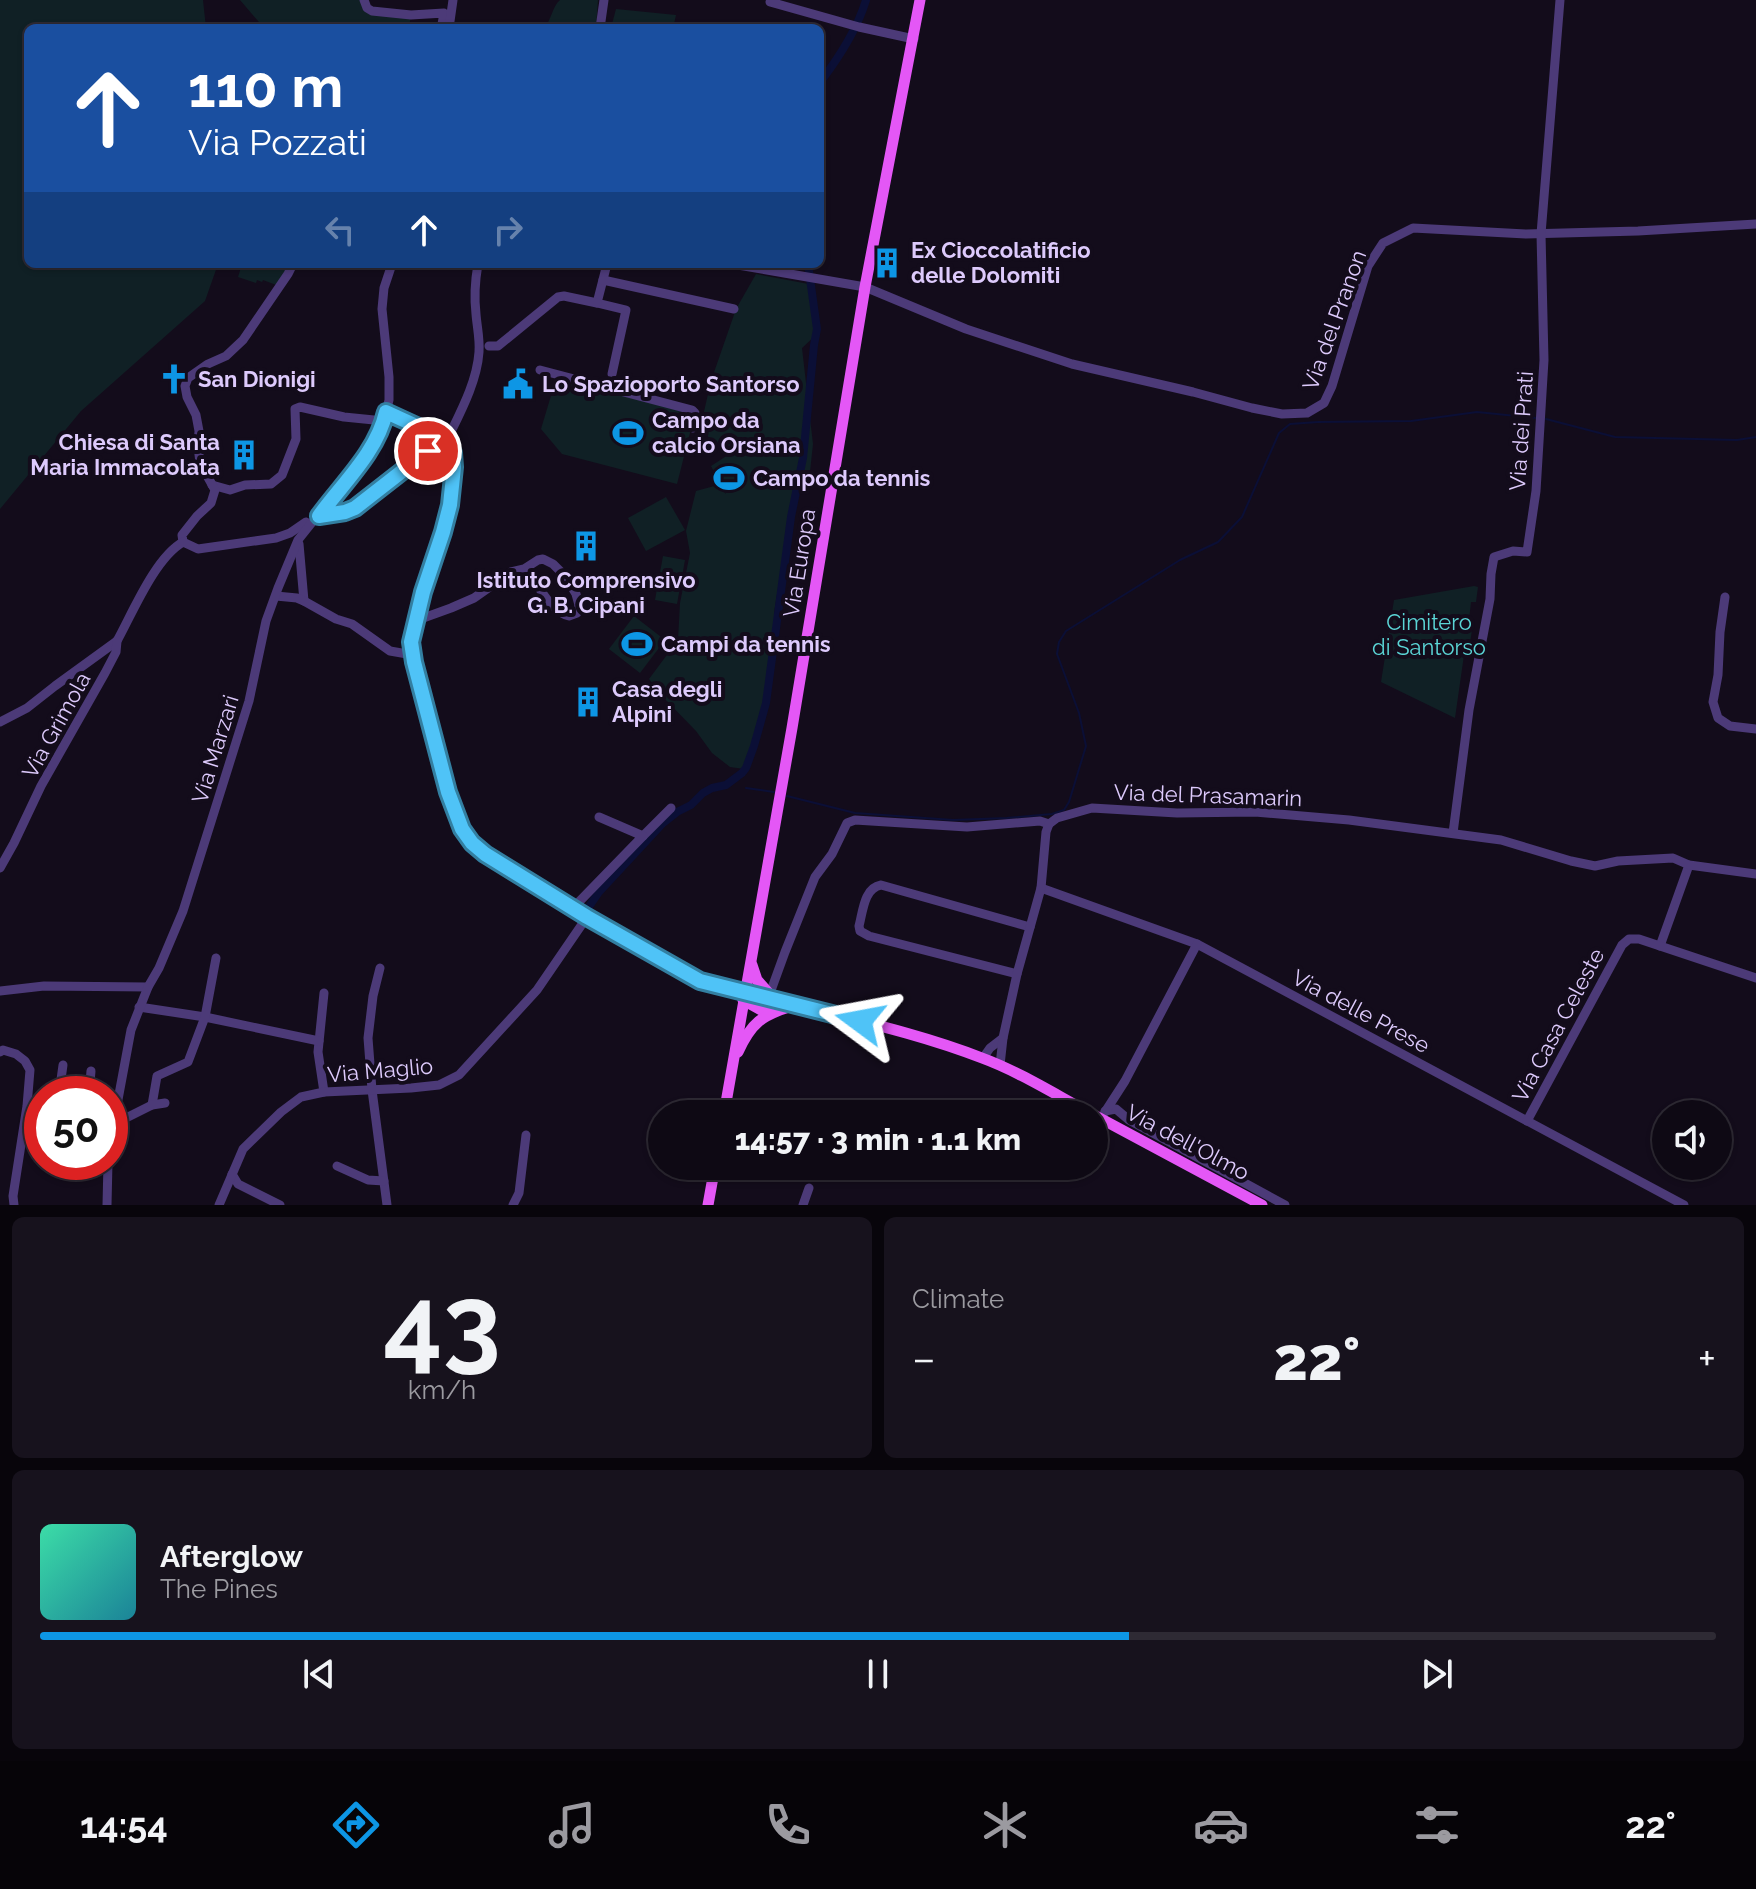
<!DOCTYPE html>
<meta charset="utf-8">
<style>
body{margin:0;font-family:Raleway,sans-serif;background:#17121d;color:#f1f3f6;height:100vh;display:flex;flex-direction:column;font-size:30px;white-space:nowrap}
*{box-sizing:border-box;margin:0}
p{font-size:26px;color:#9b9aa0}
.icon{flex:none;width:44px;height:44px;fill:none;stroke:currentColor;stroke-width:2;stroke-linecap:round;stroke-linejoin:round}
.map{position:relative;height:1205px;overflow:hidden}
.details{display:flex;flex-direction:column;gap:12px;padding:12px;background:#08050b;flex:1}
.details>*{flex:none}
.top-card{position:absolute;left:24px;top:24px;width:800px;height:244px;border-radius:12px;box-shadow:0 2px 6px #0004,0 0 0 2px #2e2a34;background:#1a4fa0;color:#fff;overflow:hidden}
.fabs{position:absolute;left:1652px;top:1100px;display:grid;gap:16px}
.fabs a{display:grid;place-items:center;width:80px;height:80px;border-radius:50%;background:#0e0914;box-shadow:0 2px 6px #0004,0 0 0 2px #2e2a34;font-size:40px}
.speed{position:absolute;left:24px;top:1076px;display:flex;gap:16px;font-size:40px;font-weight:700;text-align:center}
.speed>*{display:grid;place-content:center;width:104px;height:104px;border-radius:50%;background:#0e0914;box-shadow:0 2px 6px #0004,0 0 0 2px #2e2a34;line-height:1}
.speed .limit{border:12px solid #d22;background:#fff;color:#111}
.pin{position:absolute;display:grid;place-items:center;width:68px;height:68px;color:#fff;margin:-34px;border:4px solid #fff;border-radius:50%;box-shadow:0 2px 8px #0007}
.me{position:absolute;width:88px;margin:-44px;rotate:283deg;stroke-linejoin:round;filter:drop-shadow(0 0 6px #0008)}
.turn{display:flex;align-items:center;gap:28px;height:168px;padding:0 32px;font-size:36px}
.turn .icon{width:104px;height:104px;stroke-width:2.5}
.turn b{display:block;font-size:56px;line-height:68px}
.lanes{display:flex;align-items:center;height:76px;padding:0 32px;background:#0003;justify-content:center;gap:40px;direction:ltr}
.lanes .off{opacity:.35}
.big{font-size:60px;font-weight:800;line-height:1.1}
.details .widget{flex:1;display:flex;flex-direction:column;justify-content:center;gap:12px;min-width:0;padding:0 28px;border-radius:12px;background:#17121d}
.details .dial{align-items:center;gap:0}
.dial b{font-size:104px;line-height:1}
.song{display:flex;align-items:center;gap:24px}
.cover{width:96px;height:96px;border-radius:12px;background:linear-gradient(135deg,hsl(160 70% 55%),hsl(190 70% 35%))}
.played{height:8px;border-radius:4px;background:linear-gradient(90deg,#0d96e5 65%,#2e2a34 65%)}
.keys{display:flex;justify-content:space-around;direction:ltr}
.heat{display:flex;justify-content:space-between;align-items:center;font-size:44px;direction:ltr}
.details .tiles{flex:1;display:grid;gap:12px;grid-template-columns:1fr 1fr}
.widget:last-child{grid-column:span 2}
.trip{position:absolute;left:648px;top:1100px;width:460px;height:80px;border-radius:40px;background:#0e0914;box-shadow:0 2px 6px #0004,0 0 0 2px #2e2a34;font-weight:800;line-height:80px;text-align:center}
.tab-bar{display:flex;height:128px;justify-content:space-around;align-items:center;background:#060408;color:#9b9aa0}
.tab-bar .icon{width:56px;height:56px}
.tab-bar .active{color:#0d96e5}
.tab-bar b{font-size:36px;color:#f1f3f6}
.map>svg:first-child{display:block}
.green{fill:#102025}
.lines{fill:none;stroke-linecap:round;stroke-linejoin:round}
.stream{stroke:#0b0f36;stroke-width:2}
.canal{stroke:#0b0f36;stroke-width:8}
.minor{stroke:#4c3a78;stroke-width:9}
.major{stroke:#e457f6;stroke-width:11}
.route-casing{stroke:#337fa1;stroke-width:20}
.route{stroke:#4fc3f7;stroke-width:14}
.labels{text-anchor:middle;stroke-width:8;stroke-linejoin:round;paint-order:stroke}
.poi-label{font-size:22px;font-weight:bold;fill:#ddcafc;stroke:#130c1b;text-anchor:start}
.street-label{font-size:22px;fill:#ddcafc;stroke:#130c1b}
.park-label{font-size:22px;fill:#5bd5d6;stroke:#130c1b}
</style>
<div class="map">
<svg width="1756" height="1205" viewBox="0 0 1756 1205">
<rect width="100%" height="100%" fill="#130c1b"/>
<g class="green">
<path d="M0,0H203L206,28H28V264H218L205,301L81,411L0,509Z"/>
<path d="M240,0H364L367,8L411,15L409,28H264Z"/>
<path d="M560,0H598L596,28H544C552,19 552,7 560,0Z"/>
<path d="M616,9L676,15L673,28H611Z"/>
<path d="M242,264H293L279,286L263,280L262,282L257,280L256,283L238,277Z"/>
<path d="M756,274L814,285L812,311L815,336L802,348L813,444L809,481L793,497L774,613L779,620L767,668V687L758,731L744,769L730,767L712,753L696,731L662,696L649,679L678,640L680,603L690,553L686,531L696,491L718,485L726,494L711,466L728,455L700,429L711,381L736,309Z"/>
<path d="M556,379L695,413L677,484L562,454L541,429Z"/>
<path d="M666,497L685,530L646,551L628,518Z"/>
<path d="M663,556L685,560L677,604L655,600Z"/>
<path d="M1474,586L1478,587L1476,602H1471L1468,629L1472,630L1468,656L1464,655L1455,718L1381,682L1394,600Z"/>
<path d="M634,616L665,640L640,673L609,649Z"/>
</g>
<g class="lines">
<g class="stream">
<path d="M1546,419L1615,437L1737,440L1756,437"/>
<path d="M746,788L774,792"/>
<path d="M787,796L855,813L953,820L1007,818L1052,814L1064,810L1069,802L1086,746L1079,713L1057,654L1059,642L1066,631L1180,560L1218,542L1242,517L1279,433L1290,424L1318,422L1411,421L1477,412L1536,418"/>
</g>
<g class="canal">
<path d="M820,87L821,81C840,56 857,30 866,0"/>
<path d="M588,908L599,892L663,823L677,812L691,805L703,793L712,788L726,785L742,773L746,768L754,746L766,703L791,517L803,458L814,345L817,329L808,264"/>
</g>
<g class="minor">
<path d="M364,0L367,8L372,11L411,15L444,13L442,24L443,28"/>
<path d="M770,2L859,27L914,39"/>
<path d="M449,28L453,0"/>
<path d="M600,28L604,0"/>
<path d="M607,264L597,303L626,310L612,374"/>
<path d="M732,264L865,287L966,329L1072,364L1193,392L1252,408L1282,414L1307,413L1324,403L1332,386L1368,266L1383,243L1413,228L1526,234L1638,231L1756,224"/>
<path d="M603,280L734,309"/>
<path d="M489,346H498L558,297L564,296L597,303"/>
<path d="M540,370L692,410L695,413L693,428"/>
<path d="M386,412L444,439"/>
<path d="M447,440C455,457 454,470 452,488C446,542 404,613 414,662L452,803L462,829L472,843L485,854L587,917L700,981L745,991"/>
<path d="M447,440C460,413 477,382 479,352C480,339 477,327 476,314C474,297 475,281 478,264"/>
<path d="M212,485L230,490L245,485L271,484L282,475L296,439L295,409L300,407L344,417L384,421"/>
<path d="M319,516L345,512L355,508L428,451L437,443L441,437"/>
<path d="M183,542L182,535L197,516L211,503L215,490L200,463L198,446L199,431L196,415L187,397L185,386L188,378L208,364L226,356L243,340L288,274L293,264"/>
<path d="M299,544L304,601"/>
<path d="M276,596L297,598L304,601L336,619L352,624L390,651L413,655"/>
<path d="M1725,597L1720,632L1718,675L1713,702L1718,718L1730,726L1756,729"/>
<path d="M415,621L451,608L474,598L511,572L524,569L538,560L543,559L553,564L565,576L576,594L579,605L577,613L569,616C547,610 540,583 524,569"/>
<path d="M0,722L27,708L55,686L117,641"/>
<path d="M1453,833L1469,710L1490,599L1491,574L1494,557L1513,551L1527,552L1536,491L1544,360L1541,234L1560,0"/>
<path d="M643,836L671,808"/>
<path d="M0,868L14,843L41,786L105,673L116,652L117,641C133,612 155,558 183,542L198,549L276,538L290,533L306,522"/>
<path d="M1041,888L1197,944L1684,1205"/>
<path d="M573,908L643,836L599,817"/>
<path d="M1660,946L1689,865"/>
<path d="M380,968L373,996L368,1038L372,1090L387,1205"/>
<path d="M1017,974L869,936L860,931L859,926C863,911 864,888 881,885L1030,927"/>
<path d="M0,991L44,986L148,987"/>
<path d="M324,993L318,1052L324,1092"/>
<path d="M769,996L785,952L815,877L832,854L847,823L855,820L967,827L1040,821L1049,824L1057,818L1092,808L1177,813L1255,812L1349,820L1501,840L1571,861L1595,866L1618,861L1673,858L1689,865L1756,874"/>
<path d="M139,1007L205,1017L319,1041"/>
<path d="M0,1052L3,1050L16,1054L25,1061L30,1070L27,1106L13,1196L14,1205"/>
<path d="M983,1058L990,1048L1003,1038"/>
<path d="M1000,1065L1003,1038L1017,974L1041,888L1046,832L1049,824"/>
<path d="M59,1094L63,1065"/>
<path d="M89,1094L91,1071"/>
<path d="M152,1105L157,1076L188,1062L205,1017L216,958"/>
<path d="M1105,1111L1116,1109L1129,1120L1285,1205"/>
<path d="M1105,1112L1125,1081L1197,944"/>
<path d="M1527,1121L1622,945L1629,939H1639L1756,978"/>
<path d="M110,1124L117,1105L131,1030L148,987L159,968L183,911L249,701L266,621L278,588L298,540L369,451L384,421L389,400V377L382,309L384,288L392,264"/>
<path d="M110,1126L152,1105L165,1103"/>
<path d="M337,1166L368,1180L384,1181"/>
<path d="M232,1174L238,1184L280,1205"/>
<path d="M107,1205L108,1162"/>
<path d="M219,1205L243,1149L281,1112L301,1097L324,1092L411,1088L439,1085L459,1075L537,990L587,917"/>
<path d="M513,1205L519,1193L526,1135"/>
<path d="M803,1205L809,1188"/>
</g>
<g class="major">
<path d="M752,965L757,980L772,997"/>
<path d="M745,991C824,1014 905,1028 982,1058C1020,1072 1056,1095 1092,1114"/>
<path d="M743,1000L761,1010L773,1011"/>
<path d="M738,1052C751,1023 762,1015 792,1006"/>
<path d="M724,1114L792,728L865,287L920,0"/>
<path d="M1094,1115L1262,1205"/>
<path d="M708,1205L715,1166"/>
</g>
</g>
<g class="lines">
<g class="route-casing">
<path id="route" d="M428,451L355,508L345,512L319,516C343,483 377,452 386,412L447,440L453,453L454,467L450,505L443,532L423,592L411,642L414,662L448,792L462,829L472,843L485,854L587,917L700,981L860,1021"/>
</g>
<use href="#route" class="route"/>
</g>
<defs>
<g id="building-bare" transform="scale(2.4)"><path d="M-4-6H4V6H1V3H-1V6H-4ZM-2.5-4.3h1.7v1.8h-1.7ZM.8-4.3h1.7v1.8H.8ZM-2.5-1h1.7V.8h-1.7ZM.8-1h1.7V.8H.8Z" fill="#0d96e5" stroke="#130c1b" stroke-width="2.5" paint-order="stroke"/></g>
<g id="church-bare" transform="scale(2.4)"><path d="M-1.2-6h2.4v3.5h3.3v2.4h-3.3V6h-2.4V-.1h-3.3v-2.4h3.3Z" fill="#0d96e5" stroke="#130c1b" stroke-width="2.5" paint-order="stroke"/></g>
<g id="civic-bare" transform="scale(2.4)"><path d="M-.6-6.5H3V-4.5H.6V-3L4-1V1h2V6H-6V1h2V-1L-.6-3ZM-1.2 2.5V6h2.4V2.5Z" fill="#0d96e5" stroke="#130c1b" stroke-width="2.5" paint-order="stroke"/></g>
<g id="stadium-bare" transform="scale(2.4)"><path d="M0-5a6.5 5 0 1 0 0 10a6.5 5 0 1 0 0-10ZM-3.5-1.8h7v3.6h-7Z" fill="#0d96e5" stroke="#130c1b" stroke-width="2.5" paint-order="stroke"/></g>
</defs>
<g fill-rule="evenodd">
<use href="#building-bare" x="887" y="263"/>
<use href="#church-bare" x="174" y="379"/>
<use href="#civic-bare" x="518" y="384"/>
<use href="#stadium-bare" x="628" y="433"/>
<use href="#building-bare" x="244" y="455"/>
<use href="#stadium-bare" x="729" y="478"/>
<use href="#building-bare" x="586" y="546"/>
<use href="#stadium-bare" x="637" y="644"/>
<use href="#building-bare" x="588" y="702"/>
</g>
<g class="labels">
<g class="poi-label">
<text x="911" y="258">Ex Cioccolatificio<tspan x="911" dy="25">delle Dolomiti</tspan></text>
<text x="198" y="387">San Dionigi</text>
<text x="542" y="392">Lo Spazioporto Santorso</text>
<text x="652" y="428">Campo da<tspan x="652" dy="25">calcio Orsiana</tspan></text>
<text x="220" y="450" text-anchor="end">Chiesa di Santa<tspan x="220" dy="25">Maria Immacolata</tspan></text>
<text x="753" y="486">Campo da tennis</text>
<text x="586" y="588" text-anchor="middle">Istituto Comprensivo<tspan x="586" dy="25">G. B. Cipani</tspan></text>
<text x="661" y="652">Campi da tennis</text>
<text x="612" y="697">Casa degli<tspan x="612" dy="25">Alpini</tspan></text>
</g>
<g class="street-label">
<text transform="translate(1334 320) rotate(-70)" y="8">Via del Pranon</text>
<text transform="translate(1521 431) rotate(-86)" y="8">Via dei Prati</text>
<text transform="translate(799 563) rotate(-81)" y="8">Via Europa</text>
<text transform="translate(56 725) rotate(-61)" y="8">Via Grimola</text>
<text transform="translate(215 749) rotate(-73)" y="8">Via Marzari</text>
<text transform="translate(1208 795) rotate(2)" y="8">Via del Prasamarin</text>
<text transform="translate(1361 1011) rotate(28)" y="8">Via delle Prese</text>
<text transform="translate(1558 1025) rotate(-62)" y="8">Via Casa Celeste</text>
<text transform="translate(380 1070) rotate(-5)" y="8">Via Maglio</text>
<text transform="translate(1188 1142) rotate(28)" y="8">Via dell'Olmo</text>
</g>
<g class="park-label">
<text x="1429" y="630">Cimitero<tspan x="1429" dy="25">di Santorso</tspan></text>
</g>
</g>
</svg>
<div class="fabs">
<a><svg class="icon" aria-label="sound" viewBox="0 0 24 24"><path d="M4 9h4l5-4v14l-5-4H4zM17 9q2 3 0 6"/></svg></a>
</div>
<div class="speed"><div class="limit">50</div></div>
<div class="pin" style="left:428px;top:451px;background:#d93025"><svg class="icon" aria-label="arrive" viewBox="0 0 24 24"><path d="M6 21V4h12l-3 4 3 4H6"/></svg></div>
<svg class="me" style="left:860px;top:1021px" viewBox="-20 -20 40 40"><path d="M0-17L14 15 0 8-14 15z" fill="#4fc3f7" stroke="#fff" stroke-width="4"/></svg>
<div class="trip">14:57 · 3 min · 1.1 km</div>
<div class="top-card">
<div class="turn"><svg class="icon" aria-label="ahead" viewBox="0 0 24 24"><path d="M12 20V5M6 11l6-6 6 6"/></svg><div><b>110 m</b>Via Pozzati</div></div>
<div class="lanes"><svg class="icon off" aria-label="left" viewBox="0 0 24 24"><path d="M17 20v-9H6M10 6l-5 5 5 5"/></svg><svg class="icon" aria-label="ahead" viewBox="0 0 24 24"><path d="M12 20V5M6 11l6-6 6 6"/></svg><svg class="icon off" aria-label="right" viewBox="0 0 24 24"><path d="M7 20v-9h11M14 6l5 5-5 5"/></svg></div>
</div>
</div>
<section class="details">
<div class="tiles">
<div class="widget dial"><b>43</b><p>km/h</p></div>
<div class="widget"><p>Climate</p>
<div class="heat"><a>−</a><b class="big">22°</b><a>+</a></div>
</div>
<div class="widget">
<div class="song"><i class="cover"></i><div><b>Afterglow</b><p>The Pines</p></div></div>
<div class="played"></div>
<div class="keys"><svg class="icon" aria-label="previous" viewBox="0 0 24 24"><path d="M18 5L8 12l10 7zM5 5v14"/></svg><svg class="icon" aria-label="pause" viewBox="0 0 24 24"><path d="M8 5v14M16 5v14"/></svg><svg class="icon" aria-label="next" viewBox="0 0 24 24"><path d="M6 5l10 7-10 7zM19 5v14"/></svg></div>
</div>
</div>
</section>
<nav class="tab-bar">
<b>14:54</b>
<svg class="icon active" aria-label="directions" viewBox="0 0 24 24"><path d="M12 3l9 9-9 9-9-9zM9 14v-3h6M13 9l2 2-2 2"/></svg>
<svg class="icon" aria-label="music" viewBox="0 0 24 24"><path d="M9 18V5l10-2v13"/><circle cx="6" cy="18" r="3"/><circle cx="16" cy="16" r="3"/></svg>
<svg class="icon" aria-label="phone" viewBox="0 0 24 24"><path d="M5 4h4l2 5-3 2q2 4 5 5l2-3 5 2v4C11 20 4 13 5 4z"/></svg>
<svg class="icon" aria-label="climate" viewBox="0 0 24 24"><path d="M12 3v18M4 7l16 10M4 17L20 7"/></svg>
<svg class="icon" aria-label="car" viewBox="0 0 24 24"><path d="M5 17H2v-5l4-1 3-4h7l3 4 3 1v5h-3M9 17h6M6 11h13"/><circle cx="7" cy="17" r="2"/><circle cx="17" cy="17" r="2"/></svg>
<svg class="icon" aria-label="filters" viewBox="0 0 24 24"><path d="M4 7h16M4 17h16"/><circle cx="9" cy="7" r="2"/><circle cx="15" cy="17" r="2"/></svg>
<b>22°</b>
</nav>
